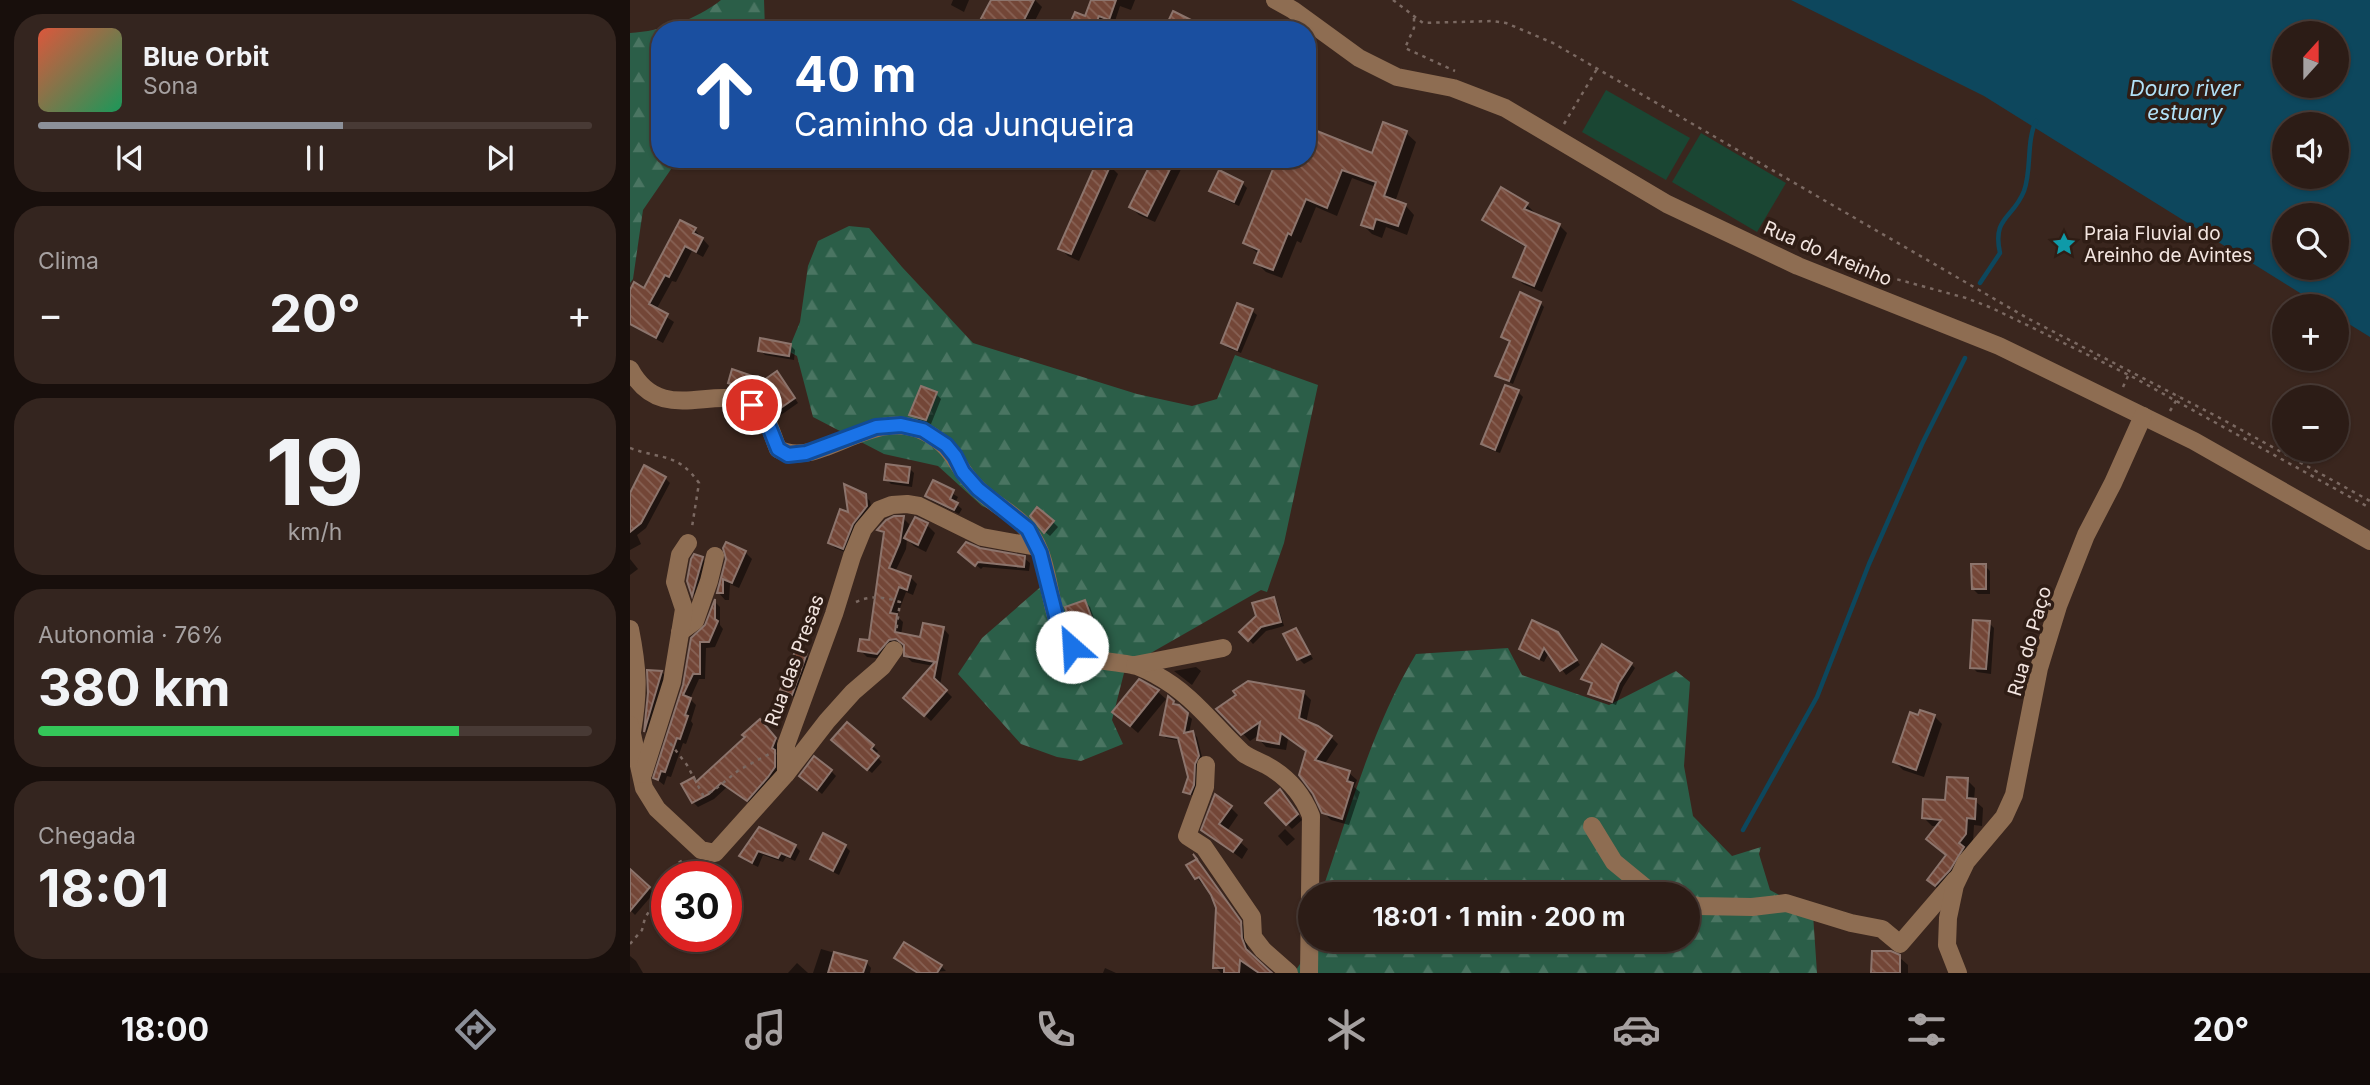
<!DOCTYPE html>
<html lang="pt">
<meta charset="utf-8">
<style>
body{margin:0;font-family:Inter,sans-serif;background:#34251f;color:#f1f3f6;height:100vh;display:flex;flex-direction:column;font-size:26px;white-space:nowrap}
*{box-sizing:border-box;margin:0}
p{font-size:23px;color:#a6a1a1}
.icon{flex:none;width:38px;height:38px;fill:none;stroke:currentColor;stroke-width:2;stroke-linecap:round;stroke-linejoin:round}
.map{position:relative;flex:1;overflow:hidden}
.details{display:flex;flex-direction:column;gap:14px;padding:14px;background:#180f0c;width:630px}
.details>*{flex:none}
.top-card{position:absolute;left:21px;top:21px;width:665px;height:147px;border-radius:28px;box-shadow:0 2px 5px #0004,0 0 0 2px #483a35;background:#1a4fa0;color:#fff;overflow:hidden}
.needle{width:46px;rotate:21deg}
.tools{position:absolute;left:1642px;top:21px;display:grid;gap:14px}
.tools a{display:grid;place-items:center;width:77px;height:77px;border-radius:50%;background:#2c1c16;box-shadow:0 2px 5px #0004,0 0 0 2px #483a35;font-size:35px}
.speed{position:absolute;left:21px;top:861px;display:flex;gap:14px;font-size:35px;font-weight:700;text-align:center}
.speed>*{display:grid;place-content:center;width:91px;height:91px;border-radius:50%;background:#2c1c16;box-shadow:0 2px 5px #0004,0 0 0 2px #483a35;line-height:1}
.speed .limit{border:10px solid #d22;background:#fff;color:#111}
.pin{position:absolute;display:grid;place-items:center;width:60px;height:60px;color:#fff;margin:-30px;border:4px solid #fff;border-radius:50%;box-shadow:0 2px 7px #0007}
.me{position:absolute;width:77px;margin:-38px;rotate:334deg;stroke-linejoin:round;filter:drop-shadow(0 0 5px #0008)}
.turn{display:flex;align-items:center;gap:24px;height:147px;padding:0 28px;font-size:32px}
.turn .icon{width:91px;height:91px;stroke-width:2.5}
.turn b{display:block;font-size:49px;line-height:60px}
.big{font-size:52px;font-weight:700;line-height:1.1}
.details .card{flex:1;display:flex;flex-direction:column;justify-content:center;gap:10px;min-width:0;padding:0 24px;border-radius:28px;background:#34251f}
.details .dial{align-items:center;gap:0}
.dial b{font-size:91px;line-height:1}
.song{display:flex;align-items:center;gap:21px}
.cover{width:84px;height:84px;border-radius:10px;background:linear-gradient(135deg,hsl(10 70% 55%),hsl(150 70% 35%))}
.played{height:7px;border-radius:4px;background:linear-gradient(90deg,#8c9099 55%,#483a35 55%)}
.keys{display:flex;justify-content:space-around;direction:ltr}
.heat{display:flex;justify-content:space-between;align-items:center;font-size:38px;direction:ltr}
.charge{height:10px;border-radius:5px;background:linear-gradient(90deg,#34c759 76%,#483a35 0)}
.trip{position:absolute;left:668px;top:882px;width:402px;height:70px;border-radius:35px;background:#2c1c16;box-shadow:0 2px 5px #0004,0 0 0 2px #483a35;font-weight:700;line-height:70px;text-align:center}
.dock{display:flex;height:112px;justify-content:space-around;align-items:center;background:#120b09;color:#a6a1a1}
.dock .icon{width:49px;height:49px}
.dock .on{color:#8c9099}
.dock b{font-size:32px;color:#f1f3f6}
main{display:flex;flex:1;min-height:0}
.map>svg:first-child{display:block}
.forest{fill:url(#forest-firs)}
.park{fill:#1a4633}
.water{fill:#0d475d;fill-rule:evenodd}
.shadow{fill:#0007}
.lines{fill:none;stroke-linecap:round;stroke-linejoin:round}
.stream{stroke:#0d475d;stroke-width:4.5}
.building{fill:url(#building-back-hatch);stroke:#8c746c;stroke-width:2}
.path{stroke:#7b6962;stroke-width:2.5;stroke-dasharray:3.5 5;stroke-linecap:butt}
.minor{stroke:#8e6d52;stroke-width:18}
.route-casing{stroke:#114b97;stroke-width:18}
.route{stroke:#1a73e8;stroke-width:12}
.labels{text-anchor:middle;stroke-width:7;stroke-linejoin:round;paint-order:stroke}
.poi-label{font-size:19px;fill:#f3e5e0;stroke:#2f1d15;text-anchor:start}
.street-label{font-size:19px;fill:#f3e5e0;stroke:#2f1d15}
.water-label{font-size:21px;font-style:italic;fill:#b1e1f7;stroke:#2f1d15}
</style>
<main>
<section class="details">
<div class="card">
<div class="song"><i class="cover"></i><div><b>Blue Orbit</b><p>Sona</p></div></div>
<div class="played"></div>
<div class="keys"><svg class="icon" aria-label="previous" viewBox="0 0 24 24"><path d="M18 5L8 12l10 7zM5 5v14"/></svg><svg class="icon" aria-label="pause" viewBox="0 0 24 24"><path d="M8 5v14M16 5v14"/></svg><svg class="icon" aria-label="next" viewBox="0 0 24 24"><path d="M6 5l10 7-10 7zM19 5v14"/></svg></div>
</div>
<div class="card"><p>Clima</p>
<div class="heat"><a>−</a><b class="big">20°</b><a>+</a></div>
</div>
<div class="card dial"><b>19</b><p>km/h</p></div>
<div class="card"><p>Autonomia · 76%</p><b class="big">380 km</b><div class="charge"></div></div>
<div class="card"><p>Chegada</p><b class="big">18:01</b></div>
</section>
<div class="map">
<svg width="1740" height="973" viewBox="0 0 1740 973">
<defs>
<pattern id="forest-firs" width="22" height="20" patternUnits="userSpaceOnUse" patternTransform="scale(1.75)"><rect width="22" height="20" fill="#2b5e48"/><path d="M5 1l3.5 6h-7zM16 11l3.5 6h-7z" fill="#4a7562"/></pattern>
<pattern id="building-back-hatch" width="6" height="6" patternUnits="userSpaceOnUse" patternTransform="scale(1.75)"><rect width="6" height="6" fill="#734637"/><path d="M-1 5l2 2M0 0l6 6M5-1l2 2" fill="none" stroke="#876154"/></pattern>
</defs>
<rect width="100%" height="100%" fill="#3a261e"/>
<g class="forest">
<path d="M91,0H134L135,30H30V159H48L13,210L3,279L0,283V33C32,31 66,20 91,0Z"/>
<path d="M219,226L239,228L272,267L343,343L507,394L562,406L587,399L605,355L688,385L654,543L637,592L631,590L519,654L494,673L482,720L493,744L451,761L427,757L391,744L328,674L352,638L422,577L409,530L352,506L308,466L254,454L183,417L167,356L158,351L170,322L178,266L188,241Z"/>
<path d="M878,648L892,675L979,705L1046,671L1060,682L1054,766L1063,816L1102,856L1131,847L1129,854L1140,890L1183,914L1187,973H664L670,964L681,923V940H1059V894H691C719,813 742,727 786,654Z"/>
</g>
<g class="park">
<path d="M976,90L1060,138L1036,180L952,132Z"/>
<path d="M1071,133L1156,183L1127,232L1042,182Z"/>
</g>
<path class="water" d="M1161,0H1740V337L1706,316V306H1691L1354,96ZM1654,33H1706V86H1654ZM1654,124H1706V177H1654ZM1654,215H1706V268H1654Z"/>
<g class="shadow">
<path d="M323,0H339L334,12L321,5Z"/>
<path d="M363,0H405L412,7L400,30H354L350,26Z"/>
<path d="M463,0H505L501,10L490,6L484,24L474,20L470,30L456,19Z"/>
<path d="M776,133L786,142L765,202L775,205L784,215L777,235L756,227L752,238L742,234L733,225L746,187L722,178L707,216L686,207L671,243L667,241L652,278L636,272L626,262L629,254L615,243L649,159L743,155Z"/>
<path d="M525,159H556L525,222L509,215L501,207Z"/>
<path d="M480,166L488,174L449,261L438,256L430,248Z"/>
<path d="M612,183L617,188L609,206L587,196L582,191Z"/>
<path d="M897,205L905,213L903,215L929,225L937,233L912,292L893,284L885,276L897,248L862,227L854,219Z"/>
<path d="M51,222L65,230L79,246L73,257L62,251L46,282L42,281L26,310L44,322L33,343L0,325V294L15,290Z"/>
<path d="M910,303L914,307L883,384L872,379L867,375L881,342L873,337Z"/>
<path d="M622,311L627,315L611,353L598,348L593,343Z"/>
<path d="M160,345L165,350L164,360L135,355L130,350Z"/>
<path d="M151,378L168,403L151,415L133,398L105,388L100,383L134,382Z"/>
<path d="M292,388L306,394L311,399L301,424L288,420L283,415Z"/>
<path d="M888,392L893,397L870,453L858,449L853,444Z"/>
<path d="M279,468L284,473L282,487L261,484L256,479Z"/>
<path d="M35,478L40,483L16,528L7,535L11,544L0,550V507Z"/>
<path d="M304,482L328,497L325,503L332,509L329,514L302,501L297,496Z"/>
<path d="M235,496L240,501L242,512L218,553L205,548L200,543Z"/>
<path d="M273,518L279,524L278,532L297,525L305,533L296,552L284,546L277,539L276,549L265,572L280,577L287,584L283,595L276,592L267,616L273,622L271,635L291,639L313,628L319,635L310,685L322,697L301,721L282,704L304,666L282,662L275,655L276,646L274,644L265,646L254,659L237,657L230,650L241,642L256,536L249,530Z"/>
<path d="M423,522L428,527L420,536L415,532Z"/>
<path d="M349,550L394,558L400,563L399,571L353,567L351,569L335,556Z"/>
<path d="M115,552L122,559L109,588L100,584L99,600H95L89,593L98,559Z"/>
<path d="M0,559L8,569L0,575Z"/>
<path d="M72,559L76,563L66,598L59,581Z"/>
<path d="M1355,566L1360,571V594H1348L1343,589Z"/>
<path d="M643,598L647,603L654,626L636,631L623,644L612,632Z"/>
<path d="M85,602L90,607V625L93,629L85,647L76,648L75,679H69L60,699L66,705L61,721L63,724L56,744L53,743L41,777L37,776L34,785L25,778L55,686L62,639L77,626Z"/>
<path d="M455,602L460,607L466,624L448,630L443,625Z"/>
<path d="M1359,623L1364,628L1361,674L1347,672L1342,667Z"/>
<path d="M666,630L683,659L674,664L669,659Z"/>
<path d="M932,639L950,665L936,675L919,652L914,662L896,654L891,649Z"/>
<path d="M167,651L182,660L167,698L157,694L152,689Z"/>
<path d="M1001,664L1005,668L993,687L986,705L964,697L960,693L963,684L954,679Z"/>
<path d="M566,667L571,671L562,685L544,671Z"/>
<path d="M32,672L36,677L19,735L16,732L20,693Z"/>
<path d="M510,681L528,692L536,699L508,733L484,712Z"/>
<path d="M673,692L681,700L676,723L701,737L708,744L694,765L719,773L727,780L724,787L730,792L719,825L701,820L693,812L678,753L658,739L656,750L636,747L629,739V735L620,741L589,709Z"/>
<path d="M543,702L562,719L559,733L562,732L567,737L573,761L565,797L555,791L560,777L551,741L536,738L532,734Z"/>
<path d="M1304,716L1312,724L1294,777L1273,770L1265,762Z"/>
<path d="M135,726L150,744L146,754L149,757V773L122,804L97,787L84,799L68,807L63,802L64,779L67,783Z"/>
<path d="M208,745L243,746L248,751L245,755L252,762L242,773Z"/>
<path d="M201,771L206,776L192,794L176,781Z"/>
<path d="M1337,780L1345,788L1344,800L1353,808L1352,826L1344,825L1343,842L1313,893L1299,880L1318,856L1308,826H1302L1294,818L1317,802Z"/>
<path d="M655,796L672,820L662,829L637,803Z"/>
<path d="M600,807L608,815L597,831L618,849L612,859L573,830Z"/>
<path d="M130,829L165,846L170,851L165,861L156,857L153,862L133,855L128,867L116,861L111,856Z"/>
<path d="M655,829L665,839L657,846L648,836Z"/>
<path d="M194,836L215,846L220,851L209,875L187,864L182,859Z"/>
<path d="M567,860L616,929L617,945L621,956L639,973H591L585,967L587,908L575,883L573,885L567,878L559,866Z"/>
<path d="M6,877L24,893L5,915L0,910V883Z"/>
<path d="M191,949L236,962L241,968L240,973H183Z"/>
<path d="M0,956L6,961L13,973H0Z"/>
<path d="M1269,957L1278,965V973H1243Z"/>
<path d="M266,958L311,966L316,971L287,973Z"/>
<path d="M167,963L178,973H158Z"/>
<path d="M475,968L486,973H473Z"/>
</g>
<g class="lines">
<g class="stream">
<path d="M1350,283L1370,253C1362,217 1383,219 1394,191C1402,169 1396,142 1406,121"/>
<path d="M1113,830L1187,697L1239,564L1292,444L1335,358"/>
</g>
</g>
<g class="building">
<path d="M361,0H404L389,30H354L347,26Z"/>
<path d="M461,0H486L479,20L469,16L467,21L487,30H437L445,12L455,16Z"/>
<path d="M543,11L581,30H534Z"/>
<path d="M753,122L777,131L754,196L776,204L768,226L746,219L743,229L731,225L746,182L712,170L697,208L676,199L661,235L658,233L643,270L624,263L629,250L613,243L647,159H656L665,163L667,159H677V127L742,153Z"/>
<path d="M468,159L481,164L441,254L428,249Z"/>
<path d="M523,159H545L517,216L499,207Z"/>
<path d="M589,170L613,182L604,202L579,191Z"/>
<path d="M871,187L898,203L894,209L930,224L904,286L883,277L896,246L852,220Z"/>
<path d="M50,220L66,228L63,233L73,238L66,252L55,246L39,277L35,275L19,304L38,314L26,338L0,324V290L4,282L14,288Z"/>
<path d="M890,292L911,302L879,381L865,376L880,341L871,337Z"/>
<path d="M607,303L623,309L607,350L591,343Z"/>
<path d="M130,338L161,344L159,356L128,351Z"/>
<path d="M102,369L134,380L147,371L165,398L145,412L126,393L98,383Z"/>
<path d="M875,385L889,390L865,450L851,444Z"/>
<path d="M291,386L307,392L296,420L279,415Z"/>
<path d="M256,464L280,467L278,483L254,480Z"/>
<path d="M14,465L36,477L11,523L0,532V493Z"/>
<path d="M303,480L324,490L320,499L328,503L324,510L295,496Z"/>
<path d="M214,484L236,494L237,506L223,524L213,549L198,543L210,509L218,512Z"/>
<path d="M407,507L424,521L414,533L400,516Z"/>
<path d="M264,516H274L270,542L259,568L281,576L277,590L269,587L260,613L267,614L265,632L290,637L293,623L314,627L304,678L317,690L294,716L273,698L305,662L274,656V645L266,639L259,640L247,654L228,651L230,639L239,640L254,532L247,530L256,520Z"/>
<path d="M285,517L298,523L288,545L274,538Z"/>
<path d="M96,542L116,551L102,583L93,579V593H87L96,559L93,548Z"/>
<path d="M336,542L350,548L395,556L394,567L348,562L345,566L328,552Z"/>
<path d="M64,554L73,557L62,596L57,581L61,559Z"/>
<path d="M1341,564H1356V589H1342Z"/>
<path d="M644,597L651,622L631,627L618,641L609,632L626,616L622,603Z"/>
<path d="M85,599V619L88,621L79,642H70V674H63L53,695L61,698L55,715L58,716L50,739L47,738L35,772L31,771L28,780L23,778L53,685L61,638L75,625Z"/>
<path d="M455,600L462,619L442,626L435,607Z"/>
<path d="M902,620L928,632L947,660L930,671L914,648L909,659L889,649Z"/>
<path d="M1343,620L1360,621L1356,669L1340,668Z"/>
<path d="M666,628L680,654L667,660L653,634Z"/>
<path d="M972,644L1002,663L989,683L982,702L958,694L962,683L951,679Z"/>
<path d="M166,649L177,653L162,695L150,690Z"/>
<path d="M17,670L32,671L14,732L18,693Z"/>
<path d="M509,679L529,690L500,726L482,712Z"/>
<path d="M618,681L674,691L669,718L688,726L702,736L685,760L720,771L717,781L723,783L712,819L692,813L683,794L669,775L676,751L651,733L649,744L627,740L630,722L611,735L586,709L606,695L603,691Z"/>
<path d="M538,696L544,701L543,704L549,705L558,713L554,733L563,731L569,756L565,764L564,785L560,794L553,792L558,777L548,738L530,735Z"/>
<path d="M1290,710L1305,715L1286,770L1263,762L1280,712L1288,715Z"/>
<path d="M130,719L146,738L142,748L145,750V767L138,777L117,801L91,783L79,794L62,803L51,784L64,777L66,782L115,737L112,735Z"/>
<path d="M217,722L244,745L241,749L249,756L237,770L201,740Z"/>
<path d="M184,756L202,770L187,790L169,776Z"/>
<path d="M1317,777L1338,778L1337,798L1346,799L1345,819L1337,818L1336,834L1329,843L1334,847L1320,870L1305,886L1297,880L1316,855L1296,839L1311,820L1292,818L1293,799L1315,800Z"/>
<path d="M650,789L668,814L656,825L635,803Z"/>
<path d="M585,794L602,806L589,824L612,840L603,852L571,830Z"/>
<path d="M129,827L166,845L160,857L151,853L148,858L128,851L122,863L109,856Z"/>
<path d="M193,833L216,845L203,871L180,859Z"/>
<path d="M563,854L611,921L612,938L616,949L642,973H629L610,960L609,973H594V968H583L586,908L581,895L569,877L565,879L556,865L567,859Z"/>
<path d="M0,869L20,887L0,911Z"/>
<path d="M274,942L312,965L307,973H288L264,958Z"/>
<path d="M1242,951H1261L1270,955V973H1241Z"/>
<path d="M204,952L237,961L233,973H198Z"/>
</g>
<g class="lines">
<g class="path">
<path d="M763,0L793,23L862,21L876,23L923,43L1399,319L1588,417L1740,501"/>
<path d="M784,18V28L775,48L825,71"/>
<path d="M934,124L967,69"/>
<path d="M1218,266L1336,298L1362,308L1501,376L1740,508"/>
<path d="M1493,387L1499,374"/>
<path d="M1540,411L1549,396"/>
<path d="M0,448C32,460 47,452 69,483L62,527"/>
<path d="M226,602C241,595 254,597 270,602L266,633"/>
<path d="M40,743L57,765L73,795L83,791L109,770L141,753"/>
<path d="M40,877L48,863L55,859"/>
<path d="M0,944L12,930L15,918L37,882"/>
</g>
<g class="minor">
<path d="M645,0L663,10L729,58L767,77L823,88L875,108L1037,204L1168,266L1369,346L1564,441L1740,541"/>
<path d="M0,369C36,436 102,367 136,419C141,428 144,440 148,449C188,471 243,405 295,432C328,449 324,467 348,489C373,513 396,516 410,552C421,579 421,626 442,647C458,662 482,661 502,665C510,666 519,671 526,675C562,694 584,726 613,753C619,758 629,761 636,765C658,777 672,793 681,816L679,973"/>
<path d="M0,629C8,669 9,691 2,732"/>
<path d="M50,632L65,621L79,581L85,556"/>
<path d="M505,665L593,648"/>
<path d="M0,725L14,788L27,809L71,850L85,853L156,774L197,721L223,692L252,667L264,650"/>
<path d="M576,765L575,787L557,836L574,847L622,917L623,937L633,950L659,973"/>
<path d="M13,774L42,682L54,609L45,582L50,555L58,543"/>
<path d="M156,774V745L204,614L222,556L233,529L249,510L262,505L277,504L289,506L352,537L407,547"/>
<path d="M962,826L984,862L1023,894"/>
<path d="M1059,904L1068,906L1122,907L1156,903L1221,923L1252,929L1270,944L1326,879"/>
<path d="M1328,973L1317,945L1318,918L1325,885L1336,862L1374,817L1384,795L1409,668L1428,606L1456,535L1483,483L1513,416"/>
</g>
</g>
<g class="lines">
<g class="route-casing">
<path id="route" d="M122,405L136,419L148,449L158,455L176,453L246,427L271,425L293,430L316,445L325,456L333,472L348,489L398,529L410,553L429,628L442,647"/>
</g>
<use href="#route" class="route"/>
</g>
<defs>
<g id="sight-bare" transform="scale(1.89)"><path d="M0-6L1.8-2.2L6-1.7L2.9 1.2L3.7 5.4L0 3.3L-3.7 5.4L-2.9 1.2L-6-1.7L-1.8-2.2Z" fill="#0f9aa8" stroke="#2f1d15" stroke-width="2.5" paint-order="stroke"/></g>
</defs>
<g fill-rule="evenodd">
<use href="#sight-bare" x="1434" y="244"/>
</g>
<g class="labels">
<g class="poi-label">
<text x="1454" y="240">Praia Fluvial do<tspan x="1454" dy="22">Areinho de Avintes</tspan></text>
</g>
<g class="street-label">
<text transform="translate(1198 253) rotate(23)" y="7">Rua do Areinho</text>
<text transform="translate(1399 641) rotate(-74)" y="7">Rua do Paço</text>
<text transform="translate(164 660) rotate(-70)" y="7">Rua das Presas</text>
</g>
<g class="water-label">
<text x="1555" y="96">Douro river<tspan x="1555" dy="24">estuary</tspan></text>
</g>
</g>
</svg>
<div class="tools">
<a><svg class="needle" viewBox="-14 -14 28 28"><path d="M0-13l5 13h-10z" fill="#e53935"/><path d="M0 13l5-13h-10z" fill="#a6a1a1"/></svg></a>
<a><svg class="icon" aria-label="sound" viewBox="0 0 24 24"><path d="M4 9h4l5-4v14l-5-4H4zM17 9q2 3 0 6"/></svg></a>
<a><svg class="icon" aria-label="search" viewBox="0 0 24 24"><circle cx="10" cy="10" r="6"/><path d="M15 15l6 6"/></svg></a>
<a>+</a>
<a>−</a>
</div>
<div class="speed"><div class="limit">30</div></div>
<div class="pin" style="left:122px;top:405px;background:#d93025"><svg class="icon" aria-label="arrive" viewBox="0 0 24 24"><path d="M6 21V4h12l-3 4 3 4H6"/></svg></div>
<svg class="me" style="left:442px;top:647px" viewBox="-20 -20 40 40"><circle r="19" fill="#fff"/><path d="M0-13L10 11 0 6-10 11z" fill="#1a73e8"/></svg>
<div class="trip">18:01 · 1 min · 200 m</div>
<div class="top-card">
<div class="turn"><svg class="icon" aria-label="ahead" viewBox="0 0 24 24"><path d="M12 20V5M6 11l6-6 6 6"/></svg><div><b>40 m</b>Caminho da Junqueira</div></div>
</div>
</div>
</main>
<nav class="dock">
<b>18:00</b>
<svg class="icon on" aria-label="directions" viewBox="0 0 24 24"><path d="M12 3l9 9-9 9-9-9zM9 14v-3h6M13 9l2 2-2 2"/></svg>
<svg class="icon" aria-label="music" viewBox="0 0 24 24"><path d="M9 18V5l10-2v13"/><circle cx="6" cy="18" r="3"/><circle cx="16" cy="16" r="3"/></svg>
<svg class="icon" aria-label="phone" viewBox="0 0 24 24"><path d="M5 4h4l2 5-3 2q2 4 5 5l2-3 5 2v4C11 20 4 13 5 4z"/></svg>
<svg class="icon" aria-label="climate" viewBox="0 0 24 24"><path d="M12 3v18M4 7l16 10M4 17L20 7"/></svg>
<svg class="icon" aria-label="car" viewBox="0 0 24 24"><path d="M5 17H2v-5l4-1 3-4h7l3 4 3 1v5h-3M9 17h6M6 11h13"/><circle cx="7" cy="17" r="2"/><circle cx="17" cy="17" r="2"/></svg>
<svg class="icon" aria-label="filters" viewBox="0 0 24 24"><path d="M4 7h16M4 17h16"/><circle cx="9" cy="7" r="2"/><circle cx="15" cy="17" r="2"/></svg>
<b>20°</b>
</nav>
